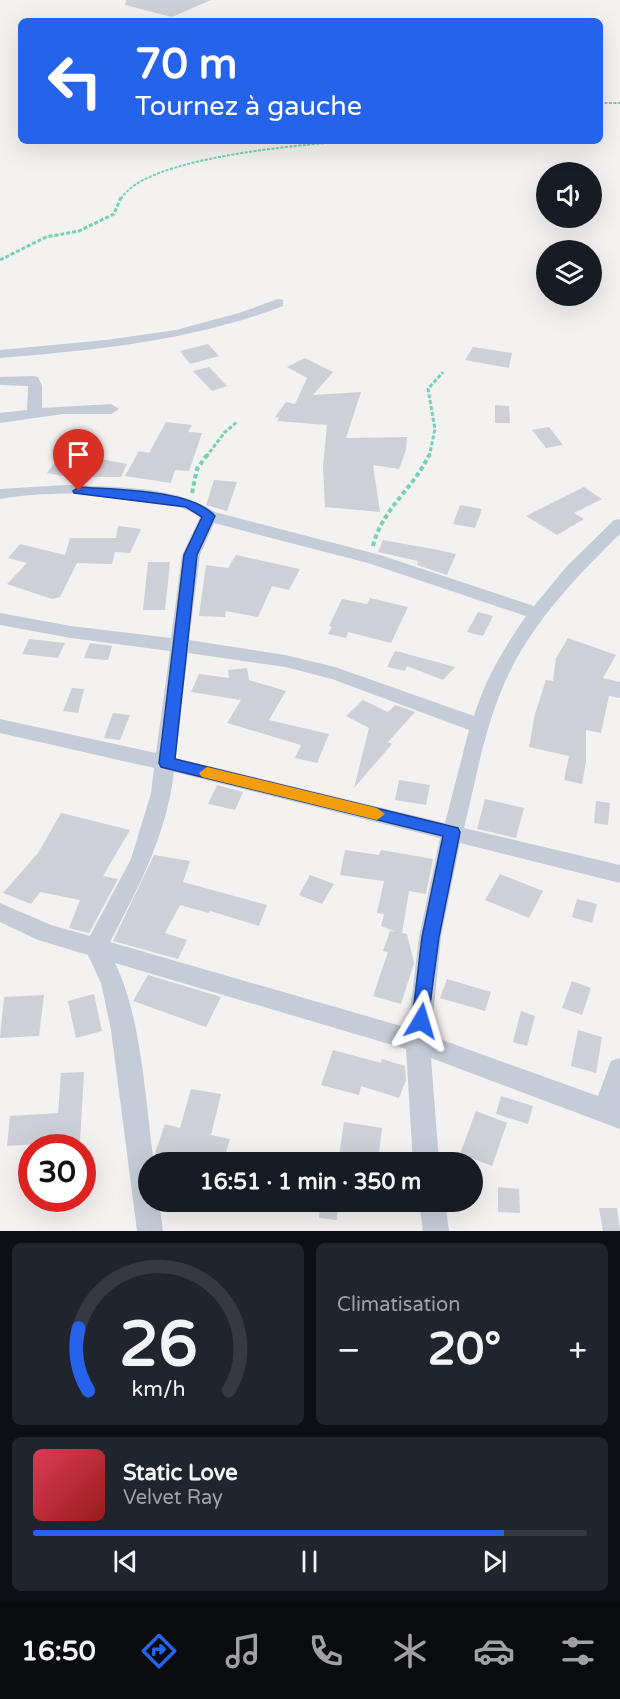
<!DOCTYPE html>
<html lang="fr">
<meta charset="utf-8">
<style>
body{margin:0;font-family:"Varela Round",sans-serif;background:#20242c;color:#f1f3f6;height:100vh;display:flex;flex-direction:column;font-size:22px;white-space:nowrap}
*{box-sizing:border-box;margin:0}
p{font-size:20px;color:#9ea1a6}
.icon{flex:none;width:33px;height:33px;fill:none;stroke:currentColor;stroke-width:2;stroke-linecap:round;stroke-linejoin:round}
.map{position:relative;height:1231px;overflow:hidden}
.sheet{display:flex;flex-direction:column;gap:12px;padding:12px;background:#0d0f14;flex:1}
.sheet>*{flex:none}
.banner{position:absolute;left:18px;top:18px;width:585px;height:126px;border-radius:9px;box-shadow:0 6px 24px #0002;background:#2563eb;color:#fff;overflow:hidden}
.fabs{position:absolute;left:536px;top:162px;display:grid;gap:12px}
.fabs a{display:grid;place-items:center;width:66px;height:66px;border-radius:50%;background:#171b24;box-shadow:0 6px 24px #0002;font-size:30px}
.speed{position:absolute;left:18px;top:1134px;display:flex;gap:12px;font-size:30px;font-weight:700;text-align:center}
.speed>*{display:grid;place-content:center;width:78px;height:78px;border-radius:50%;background:#171b24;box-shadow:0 6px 24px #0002;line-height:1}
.speed .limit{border:9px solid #d22;background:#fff;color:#111}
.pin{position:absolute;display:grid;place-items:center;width:51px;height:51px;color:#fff;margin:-62px -26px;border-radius:50% 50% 50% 0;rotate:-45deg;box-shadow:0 0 6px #0007}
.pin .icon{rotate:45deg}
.me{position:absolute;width:66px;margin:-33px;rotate:7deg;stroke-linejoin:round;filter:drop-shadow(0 0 4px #0008)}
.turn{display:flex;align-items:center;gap:21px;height:126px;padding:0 18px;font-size:27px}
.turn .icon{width:78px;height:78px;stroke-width:2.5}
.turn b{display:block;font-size:42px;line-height:51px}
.big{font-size:45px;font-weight:800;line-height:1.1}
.sheet .card{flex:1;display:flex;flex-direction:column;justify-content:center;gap:9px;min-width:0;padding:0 21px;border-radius:9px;background:#20242c}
.sheet .dial{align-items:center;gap:0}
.dial svg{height:156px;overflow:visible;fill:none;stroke:#363941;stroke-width:7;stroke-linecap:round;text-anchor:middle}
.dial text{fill:#f1f3f6;stroke:none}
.song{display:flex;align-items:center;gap:18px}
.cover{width:72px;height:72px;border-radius:9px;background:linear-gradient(135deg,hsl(350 70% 55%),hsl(0 70% 35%))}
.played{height:6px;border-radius:3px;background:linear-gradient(90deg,#2563eb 85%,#363941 85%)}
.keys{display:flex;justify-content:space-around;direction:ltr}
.heat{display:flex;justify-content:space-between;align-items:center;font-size:33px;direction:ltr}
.sheet .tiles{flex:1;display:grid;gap:12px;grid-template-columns:1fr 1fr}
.card:last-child{grid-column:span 2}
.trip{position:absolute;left:138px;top:1152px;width:345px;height:60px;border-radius:30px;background:#171b24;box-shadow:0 6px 24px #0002;font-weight:800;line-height:60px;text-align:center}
.tabs{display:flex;height:96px;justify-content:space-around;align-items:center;background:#090b0e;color:#9ea1a6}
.tabs .icon{width:42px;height:42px}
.tabs .on{color:#2563eb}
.tabs b{font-size:27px;color:#f1f3f6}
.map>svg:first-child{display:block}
.building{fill:#cdd0d6}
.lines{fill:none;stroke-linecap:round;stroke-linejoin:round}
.path-far2{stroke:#73d3aa;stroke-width:2;stroke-dasharray:3 1.5;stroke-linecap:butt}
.path-far1{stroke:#73d3aa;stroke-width:3;stroke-dasharray:4 2;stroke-linecap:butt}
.path{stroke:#73d3aa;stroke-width:4;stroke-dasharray:4.5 3;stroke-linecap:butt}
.street{fill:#c4ccd7;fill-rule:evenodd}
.route{fill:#2563eb;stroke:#184099;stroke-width:1.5}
.slow{fill:#f59e0b}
</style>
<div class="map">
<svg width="620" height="1231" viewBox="0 0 620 1231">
<rect width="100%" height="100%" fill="#f4f1f1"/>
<g class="building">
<path d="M126,0H211L172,17L125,5Z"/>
<path d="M208,344L219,356L190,364L180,351Z"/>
<path d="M473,347L512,353L509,368L465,360Z"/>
<path d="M305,358L333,372L313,395L361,392L346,438L407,437L406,450L399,469L373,465L380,512L325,507L323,466L327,425L277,421L279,418L275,417L286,402L295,404L307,378L287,367Z"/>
<path d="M209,367L227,386L212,391L193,371Z"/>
<path d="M495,405L509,406L510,423H495Z"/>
<path d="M166,422L192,425L188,432L202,433L189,471L175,470L171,483L125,476L139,451L149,453Z"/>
<path d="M549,427L553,432L563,445L546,448L532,430Z"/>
<path d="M58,458L85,462L86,459H101L127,464L121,477H69L47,473Z"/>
<path d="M214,480L237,482L227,511L206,505Z"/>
<path d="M584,487L602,499L574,513L584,519L557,535L526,516Z"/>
<path d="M460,505L482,509L475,528L453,524Z"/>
<path d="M118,526L141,529L130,553L115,552L112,564L77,563L60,597L52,599L7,584L27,563L8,558L20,544L65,555L70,538H116Z"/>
<path d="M383,540L433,549L456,554L447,575L417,565L418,561L378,552Z"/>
<path d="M236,555L300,569L289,590L272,586L258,617L226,611L225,617L199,616L206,565L228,568Z"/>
<path d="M148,562H170L165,610H143Z"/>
<path d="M370,598L408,607L391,643L348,632L346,638L328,634L332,627L329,626L342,599L367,604Z"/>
<path d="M478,612L493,616L483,636L467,632Z"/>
<path d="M568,638L616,655L603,678L620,682V698L609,696L601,733L586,730V762L582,784L564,780L569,756L529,747L535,714L546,680L553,681L556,658Z"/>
<path d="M29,639L65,643L58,658L22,654Z"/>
<path d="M90,643L112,646L108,660L84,658Z"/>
<path d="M395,651L400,652L455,667L443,680L407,666L405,671L387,667Z"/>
<path d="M247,668L249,680L286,691L269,720L329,734L317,763L295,758L301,745L227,723L241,700L191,692L199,674L229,678L228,670Z"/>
<path d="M72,688L84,689L78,713L63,711Z"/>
<path d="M363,700L388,712L395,705L415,712L388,742L392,744L354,788L369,728L346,716Z"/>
<path d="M113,713L130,715L120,740L104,738Z"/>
<path d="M399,780L430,785L426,805L395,800Z"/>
<path d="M217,785L243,792L235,810L208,804Z"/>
<path d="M485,799L524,808L516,838L477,829Z"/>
<path d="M596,801L610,803L608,825L594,823Z"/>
<path d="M61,813L130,830L103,876L118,879L89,933L69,928L80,900L40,892L31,904L3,893L38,853Z"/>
<path d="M345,850L379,855L381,850L433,859L426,894L409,891L402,933L407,934L414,963L401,1004L373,996L388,952L383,951L390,931L396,932L381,926L384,914L377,913L384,881L340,875Z"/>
<path d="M154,855L190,861L183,882L267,905L259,926L210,911L209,913L180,905L165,933L187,940L178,959L113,941Z"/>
<path d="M500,874L543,891L529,918L485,900Z"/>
<path d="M310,875L334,884L322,904L299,895Z"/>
<path d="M577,899L597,904L592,923L572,917Z"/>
<path d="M148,975L221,997L206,1027L133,1001Z"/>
<path d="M447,979L491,992L485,1011L440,998Z"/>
<path d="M572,981L591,988L582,1015L562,1008Z"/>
<path d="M94,994L102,1031L76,1038L68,1001Z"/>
<path d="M44,995L39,1036L0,1038L4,997Z"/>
<path d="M521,1011L535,1016L527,1046L513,1042Z"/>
<path d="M578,1030L602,1037L596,1073L571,1066Z"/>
<path d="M333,1050L381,1063L382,1059L405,1066L406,1080L399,1098L361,1086L359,1095L321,1085Z"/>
<path d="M84,1072L80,1141L7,1146L10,1116L58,1113L61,1073Z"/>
<path d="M191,1089L221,1094L211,1135L230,1139L223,1162H156L155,1153L165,1124L180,1128Z"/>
<path d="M501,1096L533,1106L528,1124L496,1114Z"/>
<path d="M476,1111L507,1123L492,1166L460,1154Z"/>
<path d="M344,1122L382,1128L378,1162H338Z"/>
<path d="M498,1187L519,1189L520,1213L498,1212Z"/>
<path d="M320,1202H338L337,1220L319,1218Z"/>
<path d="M599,1208H617L620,1231H603Z"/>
</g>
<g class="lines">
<g class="path-far2">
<path d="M600,103H620"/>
<path d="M121,199C144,157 302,145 349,141"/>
</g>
<g class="path-far1">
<path d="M0,260L46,237L79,231L114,214L121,197"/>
<path d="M206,457L225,432L237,422"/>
<path d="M429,457L435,429L428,389L443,372"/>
</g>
<g class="path">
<path d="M192,493L197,469L207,455"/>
<path d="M373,546C382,509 413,489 429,455"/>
</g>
<g class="street">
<path d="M278,299L283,300V306C191,341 97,350 0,358V350L106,340L176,330L239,313Z"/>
<path d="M33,376L38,377L42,386V408L111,404L119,409L111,414H63L0,423V413L27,410L28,386L0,385V377Z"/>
<path d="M66,485C114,487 173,485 215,512L380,555L534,606L567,566L614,520L620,519V534C573,580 524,631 500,694C483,736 475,784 464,828L620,865V883L460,843L441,937L431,1036L598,1096L611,1061L620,1058V1129L431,1058L439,1162H413L406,1049L115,963C142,1018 145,1101 154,1162H148V1202H159L163,1231H137L111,1030L101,983L88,955L38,940L0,922V903L51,925L90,936L131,859L151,793L154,768L0,733V719L156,753L170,651L71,638L0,625V613L71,626L171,638L182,555L200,517C160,490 48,490 0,499V489ZM214,523L368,563L526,616C504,648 485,679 474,716L335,667L285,655L189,640L200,555ZM188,653L285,667L332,679L469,730L445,823L175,758ZM174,772L440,838L419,937L408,1028L110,942C139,886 166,837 174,772Z"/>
<path d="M419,1202H445L449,1231H423Z"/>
</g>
</g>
<path class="route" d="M79,487C114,490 191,489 215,516L197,555L175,759L458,828L460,832L439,937L427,1027L421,1029L414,1027L412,1021L422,937L443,836L161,767L159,763L184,555L202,517L186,507L74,493L73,491Z"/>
<path class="slow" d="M207,767L377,808L385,814L377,820L202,777L199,773Z"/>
</svg>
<div class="fabs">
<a><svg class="icon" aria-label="sound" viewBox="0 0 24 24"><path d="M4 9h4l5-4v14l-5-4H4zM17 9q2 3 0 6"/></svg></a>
<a><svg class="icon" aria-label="layers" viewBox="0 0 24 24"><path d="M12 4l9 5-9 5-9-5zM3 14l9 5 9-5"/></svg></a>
</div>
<div class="speed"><div class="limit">30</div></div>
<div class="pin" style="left:79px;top:491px;background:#d93025"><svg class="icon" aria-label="arrive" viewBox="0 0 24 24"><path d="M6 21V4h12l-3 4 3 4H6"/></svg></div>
<svg class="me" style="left:421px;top:1021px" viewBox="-20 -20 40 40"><path d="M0-17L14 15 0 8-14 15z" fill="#2563eb" stroke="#fff" stroke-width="4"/></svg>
<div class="trip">16:51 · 1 min · 350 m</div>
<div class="banner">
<div class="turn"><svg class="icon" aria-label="left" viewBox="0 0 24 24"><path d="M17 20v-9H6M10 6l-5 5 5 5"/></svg><div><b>70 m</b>Tournez à gauche</div></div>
</div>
</div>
<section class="sheet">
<div class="tiles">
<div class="card dial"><svg viewBox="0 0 100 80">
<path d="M14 69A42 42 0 1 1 86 69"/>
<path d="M14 69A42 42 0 0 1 9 37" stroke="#2563eb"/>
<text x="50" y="56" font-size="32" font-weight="700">26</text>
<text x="50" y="72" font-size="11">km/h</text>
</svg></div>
<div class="card"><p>Climatisation</p>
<div class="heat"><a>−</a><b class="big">20°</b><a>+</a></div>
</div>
<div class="card">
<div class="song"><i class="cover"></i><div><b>Static Love</b><p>Velvet Ray</p></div></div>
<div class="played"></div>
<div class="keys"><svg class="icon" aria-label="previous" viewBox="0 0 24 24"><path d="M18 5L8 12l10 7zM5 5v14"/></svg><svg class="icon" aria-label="pause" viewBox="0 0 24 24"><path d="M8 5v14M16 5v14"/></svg><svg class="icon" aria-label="next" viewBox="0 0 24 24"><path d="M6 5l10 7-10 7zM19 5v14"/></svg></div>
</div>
</div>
</section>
<nav class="tabs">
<b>16:50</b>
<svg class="icon on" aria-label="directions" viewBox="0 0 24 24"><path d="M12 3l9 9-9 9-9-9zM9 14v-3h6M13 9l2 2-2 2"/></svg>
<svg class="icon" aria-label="music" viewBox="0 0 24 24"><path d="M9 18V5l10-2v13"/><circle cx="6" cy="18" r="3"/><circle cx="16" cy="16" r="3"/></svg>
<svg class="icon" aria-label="phone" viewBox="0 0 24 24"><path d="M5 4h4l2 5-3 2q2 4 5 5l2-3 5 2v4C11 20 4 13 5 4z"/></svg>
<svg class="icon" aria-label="climate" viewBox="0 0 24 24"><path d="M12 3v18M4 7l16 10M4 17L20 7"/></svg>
<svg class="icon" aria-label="car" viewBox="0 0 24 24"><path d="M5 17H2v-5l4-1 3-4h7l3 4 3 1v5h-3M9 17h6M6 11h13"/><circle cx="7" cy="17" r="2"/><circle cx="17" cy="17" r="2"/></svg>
<svg class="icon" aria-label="filters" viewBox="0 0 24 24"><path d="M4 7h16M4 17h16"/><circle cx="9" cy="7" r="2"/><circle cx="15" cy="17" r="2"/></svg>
</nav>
